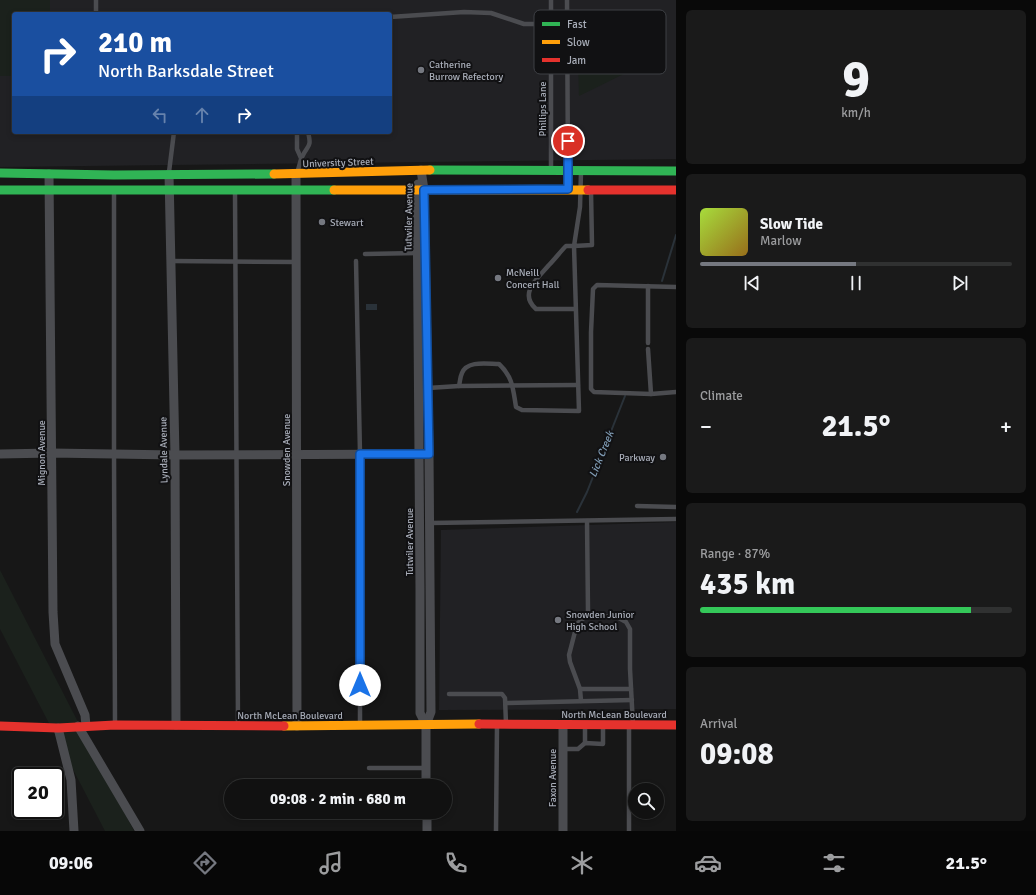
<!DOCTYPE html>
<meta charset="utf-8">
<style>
body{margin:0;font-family:Signika,sans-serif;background:#1a1a1a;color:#f1f3f6;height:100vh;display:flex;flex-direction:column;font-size:15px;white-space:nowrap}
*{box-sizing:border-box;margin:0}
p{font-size:13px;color:#9c9d9f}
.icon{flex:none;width:22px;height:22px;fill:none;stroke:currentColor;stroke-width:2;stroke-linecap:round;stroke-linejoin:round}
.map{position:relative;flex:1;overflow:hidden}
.drawer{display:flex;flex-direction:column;gap:10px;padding:10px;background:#090909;width:360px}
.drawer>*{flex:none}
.top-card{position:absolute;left:12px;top:12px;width:380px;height:122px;border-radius:4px;box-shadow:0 2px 6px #0003,0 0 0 1px #303131;background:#1a4fa0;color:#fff;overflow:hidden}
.tools{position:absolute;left:628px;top:783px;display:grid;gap:8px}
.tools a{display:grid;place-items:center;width:36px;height:36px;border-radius:50%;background:#111;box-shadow:0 2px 6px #0003,0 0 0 1px #303131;font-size:20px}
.speed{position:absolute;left:12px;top:767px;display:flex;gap:8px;font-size:20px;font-weight:700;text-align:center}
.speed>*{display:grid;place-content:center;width:52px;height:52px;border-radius:50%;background:#111;box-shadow:0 2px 6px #0003,0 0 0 1px #303131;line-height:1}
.speed .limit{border:2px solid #111;border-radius:6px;background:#fff;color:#111}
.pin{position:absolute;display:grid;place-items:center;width:34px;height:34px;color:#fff;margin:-17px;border:2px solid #fff;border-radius:50%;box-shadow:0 1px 4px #0007}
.me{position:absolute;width:44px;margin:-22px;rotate:0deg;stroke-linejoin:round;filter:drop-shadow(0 0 3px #0008)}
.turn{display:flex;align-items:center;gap:14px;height:84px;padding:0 20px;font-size:18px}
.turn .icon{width:52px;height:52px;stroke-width:2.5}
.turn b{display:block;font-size:28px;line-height:34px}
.lanes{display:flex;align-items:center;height:38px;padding:0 20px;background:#0003;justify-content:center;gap:20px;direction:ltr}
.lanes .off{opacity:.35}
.big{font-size:30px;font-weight:800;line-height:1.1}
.drawer .widget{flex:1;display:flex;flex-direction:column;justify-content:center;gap:6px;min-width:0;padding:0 14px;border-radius:6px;background:#1a1a1a}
.drawer .dial{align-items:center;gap:0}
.dial b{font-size:52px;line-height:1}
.song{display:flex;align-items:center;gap:12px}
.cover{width:48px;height:48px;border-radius:6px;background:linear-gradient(135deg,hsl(80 70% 55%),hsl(40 70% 35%))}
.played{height:4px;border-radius:2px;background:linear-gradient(90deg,#757880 50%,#303131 50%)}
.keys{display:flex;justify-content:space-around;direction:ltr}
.heat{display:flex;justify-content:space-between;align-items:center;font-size:22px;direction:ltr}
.charge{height:6px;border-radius:3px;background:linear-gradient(90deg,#34c759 87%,#303131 0)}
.trip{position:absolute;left:224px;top:779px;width:228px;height:40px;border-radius:20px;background:#111;box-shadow:0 2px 6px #0003,0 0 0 1px #303131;font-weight:800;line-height:40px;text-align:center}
.tabs{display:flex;height:64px;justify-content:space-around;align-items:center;background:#070707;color:#9c9d9f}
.tabs .icon{width:28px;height:28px}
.tabs .current{color:#757880}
.tabs b{font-size:18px;color:#f1f3f6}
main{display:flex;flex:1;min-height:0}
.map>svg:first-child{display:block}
.built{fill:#212124;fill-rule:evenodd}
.green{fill:#1b211c}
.water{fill:#2a3239}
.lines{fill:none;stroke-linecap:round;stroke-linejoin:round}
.stream{stroke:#2a3239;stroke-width:2}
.lane{stroke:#4b4c50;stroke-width:4.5}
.street{stroke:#4b4c50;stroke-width:9}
.fast{stroke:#30b455;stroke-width:9}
.slow{stroke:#ff9f0a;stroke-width:9}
.jam{stroke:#e5322d;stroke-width:9}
.route-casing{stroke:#114b97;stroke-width:10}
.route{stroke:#1a73e8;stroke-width:7}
.poi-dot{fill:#757880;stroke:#111113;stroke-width:1.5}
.labels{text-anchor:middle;stroke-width:4;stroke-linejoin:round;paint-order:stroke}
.poi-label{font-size:10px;fill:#a8adb8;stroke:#111113;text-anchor:start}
.street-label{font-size:10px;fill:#a8adb8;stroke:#111113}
.water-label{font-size:11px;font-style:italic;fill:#7f9bb3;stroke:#111113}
.key{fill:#111113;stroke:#3e4045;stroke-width:1}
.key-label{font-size:11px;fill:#a8adb8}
</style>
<main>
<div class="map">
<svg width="676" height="831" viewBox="0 0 676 831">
<rect width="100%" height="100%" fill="#171717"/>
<g class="built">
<path d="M0,0H676V159L0,167ZM14,14H390V132H14Z"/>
<path d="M676,522V709L439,710L441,530Z"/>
</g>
<g class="green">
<path d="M0,0H50V14H14V76H0Z"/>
<path d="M577,23L609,31L638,67L579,96Z"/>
<path d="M0,570L134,831H105L0,629Z"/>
</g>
<rect class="water" x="366" y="304" width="11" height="6"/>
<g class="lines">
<g class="stream">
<path d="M662,281L676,235"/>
<path d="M577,512L587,492L625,396"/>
</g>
<g class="lane">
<path d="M567,0L568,169"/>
<path d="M96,14V0"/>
<path d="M390,17L464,12L491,13L524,24H567"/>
<path d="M297,132V149L301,158"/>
<path d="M551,170V0"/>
<path d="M169,172L174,132"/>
<path d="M581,172L580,207L574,246L592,245L591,191"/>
<path d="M297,173C299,168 300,161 302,157C308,144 312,148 308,132"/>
<path d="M114,191V454L115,725"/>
<path d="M235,192L238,724"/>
<path d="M365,254L418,253"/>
<path d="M171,261L297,262"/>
<path d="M356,261L360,454V724"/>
<path d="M648,343V286"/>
<path d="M648,349L651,394L676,392"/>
<path d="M459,386C460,382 460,377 462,373C467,360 488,364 499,364C513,377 513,389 516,407L522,410L579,411L574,246H566C560,252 555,259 549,265C538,278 518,293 536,309H575"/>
<path d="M428,388L459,386L578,385"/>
<path d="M651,394L594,392L591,389V332L593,289L597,285L676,287"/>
<path d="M637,506L676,507"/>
<path d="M430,523L676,519"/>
<path d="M587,615L617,617L626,622L630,629V669L633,725"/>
<path d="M580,689H631"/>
<path d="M449,694H502L505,698L506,724"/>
<path d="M581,701L580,689L570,662L569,655L577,624L587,615L588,611L587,521"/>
<path d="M506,703L632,700"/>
<path d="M629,726V831"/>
<path d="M585,743V725"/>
<path d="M563,749H578L585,743L603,744V725"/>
<path d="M369,768H426"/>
<path d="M496,831L497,725"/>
</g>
<g class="street">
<path d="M421,170L424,190L429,454L431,712L426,725V786"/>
<path d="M49,174L53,612L55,644L85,715L86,726"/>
<path d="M169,174L175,455L176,725"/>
<path d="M296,174L297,726"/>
<path d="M418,184L417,190L420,588V713L426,725"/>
<path d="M0,454L52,453L175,455L424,454"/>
<path d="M78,726L140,831"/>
<path d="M58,728L71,780L74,831"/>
<path d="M427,812V831"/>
<path d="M563,831V725"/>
</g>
<g class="fast">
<path d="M430,170L676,171"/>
<path d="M0,173L114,175L274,174"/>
<path d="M0,190H334"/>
</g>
<g class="slow">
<path d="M274,174L430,170"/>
<path d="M334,190H588"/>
<path d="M284,726L479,724"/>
</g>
<g class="jam">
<path d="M588,190H676"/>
<path d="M479,724L676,725"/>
<path d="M0,726L58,728L115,725L284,726"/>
</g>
</g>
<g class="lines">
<g class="route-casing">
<path id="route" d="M360,685V454H429L424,190L568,189V141"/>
</g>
<use href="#route" class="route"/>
</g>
<g class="poi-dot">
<circle cx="421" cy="70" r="4"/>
<circle cx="322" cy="222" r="4"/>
<circle cx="498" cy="278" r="4"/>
<circle cx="663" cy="457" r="4"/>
<circle cx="558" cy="620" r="4"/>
</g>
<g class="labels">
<g class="poi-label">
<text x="429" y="68">Catherine<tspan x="429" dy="12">Burrow Refectory</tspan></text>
<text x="330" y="226">Stewart</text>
<text x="506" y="276">McNeill<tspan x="506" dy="12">Concert Hall</tspan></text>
<text x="655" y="461" text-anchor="end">Parkway</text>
<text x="566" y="618">Snowden Junior<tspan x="566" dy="12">High School</tspan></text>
</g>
<g class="street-label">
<text transform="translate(542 109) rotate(-90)" y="4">Phillips Lane</text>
<text transform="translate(338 162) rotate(-2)" y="4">University Street</text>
<text transform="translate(408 217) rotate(-89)" y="4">Tutwiler Avenue</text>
<text transform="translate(163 450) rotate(-91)" y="4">Lyndale Avenue</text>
<text transform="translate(286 450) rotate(-90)" y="4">Snowden Avenue</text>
<text transform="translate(41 453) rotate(-90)" y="4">Mignon Avenue</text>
<text transform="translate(409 542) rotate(-90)" y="4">Tutwiler Avenue</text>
<text x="614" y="718">North McLean Boulevard</text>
<text x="290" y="719">North McLean Boulevard</text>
<text transform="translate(552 778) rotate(-90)" y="4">Faxon Avenue</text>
</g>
<g class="water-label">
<text transform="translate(601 454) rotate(-68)" y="4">Lick Creek</text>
</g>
</g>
<rect x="534" y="10" width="132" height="64" rx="6" class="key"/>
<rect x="542" y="22" width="18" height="4" fill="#30b455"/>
<rect x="542" y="40" width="18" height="4" fill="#ff9f0a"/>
<rect x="542" y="58" width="18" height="4" fill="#e5322d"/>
<g class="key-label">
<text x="567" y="28">Fast</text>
<text x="567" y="46">Slow</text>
<text x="567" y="64">Jam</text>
</g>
</svg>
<div class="tools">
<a><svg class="icon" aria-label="search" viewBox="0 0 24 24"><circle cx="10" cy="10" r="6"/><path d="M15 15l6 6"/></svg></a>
</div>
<div class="speed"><div class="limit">20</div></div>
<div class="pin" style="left:568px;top:141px;background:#d93025"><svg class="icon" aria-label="arrive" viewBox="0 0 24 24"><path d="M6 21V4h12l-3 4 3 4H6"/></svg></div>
<svg class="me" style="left:360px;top:685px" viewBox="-20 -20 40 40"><circle r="19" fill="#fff"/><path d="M0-13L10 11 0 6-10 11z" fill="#1a73e8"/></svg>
<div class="trip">09:08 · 2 min · 680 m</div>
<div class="top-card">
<div class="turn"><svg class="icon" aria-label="right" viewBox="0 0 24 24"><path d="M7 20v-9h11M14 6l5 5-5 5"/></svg><div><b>210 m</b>North Barksdale Street</div></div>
<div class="lanes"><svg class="icon off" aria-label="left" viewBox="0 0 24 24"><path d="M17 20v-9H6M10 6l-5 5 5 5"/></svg><svg class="icon off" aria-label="ahead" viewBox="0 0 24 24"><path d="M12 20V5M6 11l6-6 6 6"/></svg><svg class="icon" aria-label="right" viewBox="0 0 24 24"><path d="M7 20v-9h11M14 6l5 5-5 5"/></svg></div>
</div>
</div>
<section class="drawer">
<div class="widget dial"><b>9</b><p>km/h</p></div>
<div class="widget">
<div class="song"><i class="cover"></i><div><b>Slow Tide</b><p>Marlow</p></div></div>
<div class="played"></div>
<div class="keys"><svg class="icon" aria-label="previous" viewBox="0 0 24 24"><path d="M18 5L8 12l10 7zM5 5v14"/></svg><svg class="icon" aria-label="pause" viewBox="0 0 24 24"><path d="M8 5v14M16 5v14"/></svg><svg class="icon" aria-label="next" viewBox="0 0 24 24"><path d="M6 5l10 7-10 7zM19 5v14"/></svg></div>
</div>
<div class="widget"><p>Climate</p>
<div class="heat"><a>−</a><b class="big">21.5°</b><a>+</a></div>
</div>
<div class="widget"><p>Range · 87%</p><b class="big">435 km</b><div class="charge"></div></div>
<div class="widget"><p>Arrival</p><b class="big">09:08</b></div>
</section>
</main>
<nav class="tabs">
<b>09:06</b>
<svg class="icon current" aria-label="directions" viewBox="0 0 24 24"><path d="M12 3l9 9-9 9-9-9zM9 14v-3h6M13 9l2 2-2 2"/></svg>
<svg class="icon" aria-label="music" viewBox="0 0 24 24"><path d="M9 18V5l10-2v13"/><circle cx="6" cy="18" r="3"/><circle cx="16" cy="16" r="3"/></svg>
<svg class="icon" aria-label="phone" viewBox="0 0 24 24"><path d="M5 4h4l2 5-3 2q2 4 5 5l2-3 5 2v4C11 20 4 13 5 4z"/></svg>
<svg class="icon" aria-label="climate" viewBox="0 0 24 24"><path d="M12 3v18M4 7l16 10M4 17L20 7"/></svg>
<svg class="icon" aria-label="car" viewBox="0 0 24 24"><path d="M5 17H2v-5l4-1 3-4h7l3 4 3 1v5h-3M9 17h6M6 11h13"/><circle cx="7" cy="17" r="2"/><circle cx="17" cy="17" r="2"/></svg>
<svg class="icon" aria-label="filters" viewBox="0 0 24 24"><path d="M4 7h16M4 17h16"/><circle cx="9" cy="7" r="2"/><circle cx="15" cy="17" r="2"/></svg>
<b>21.5°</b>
</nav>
